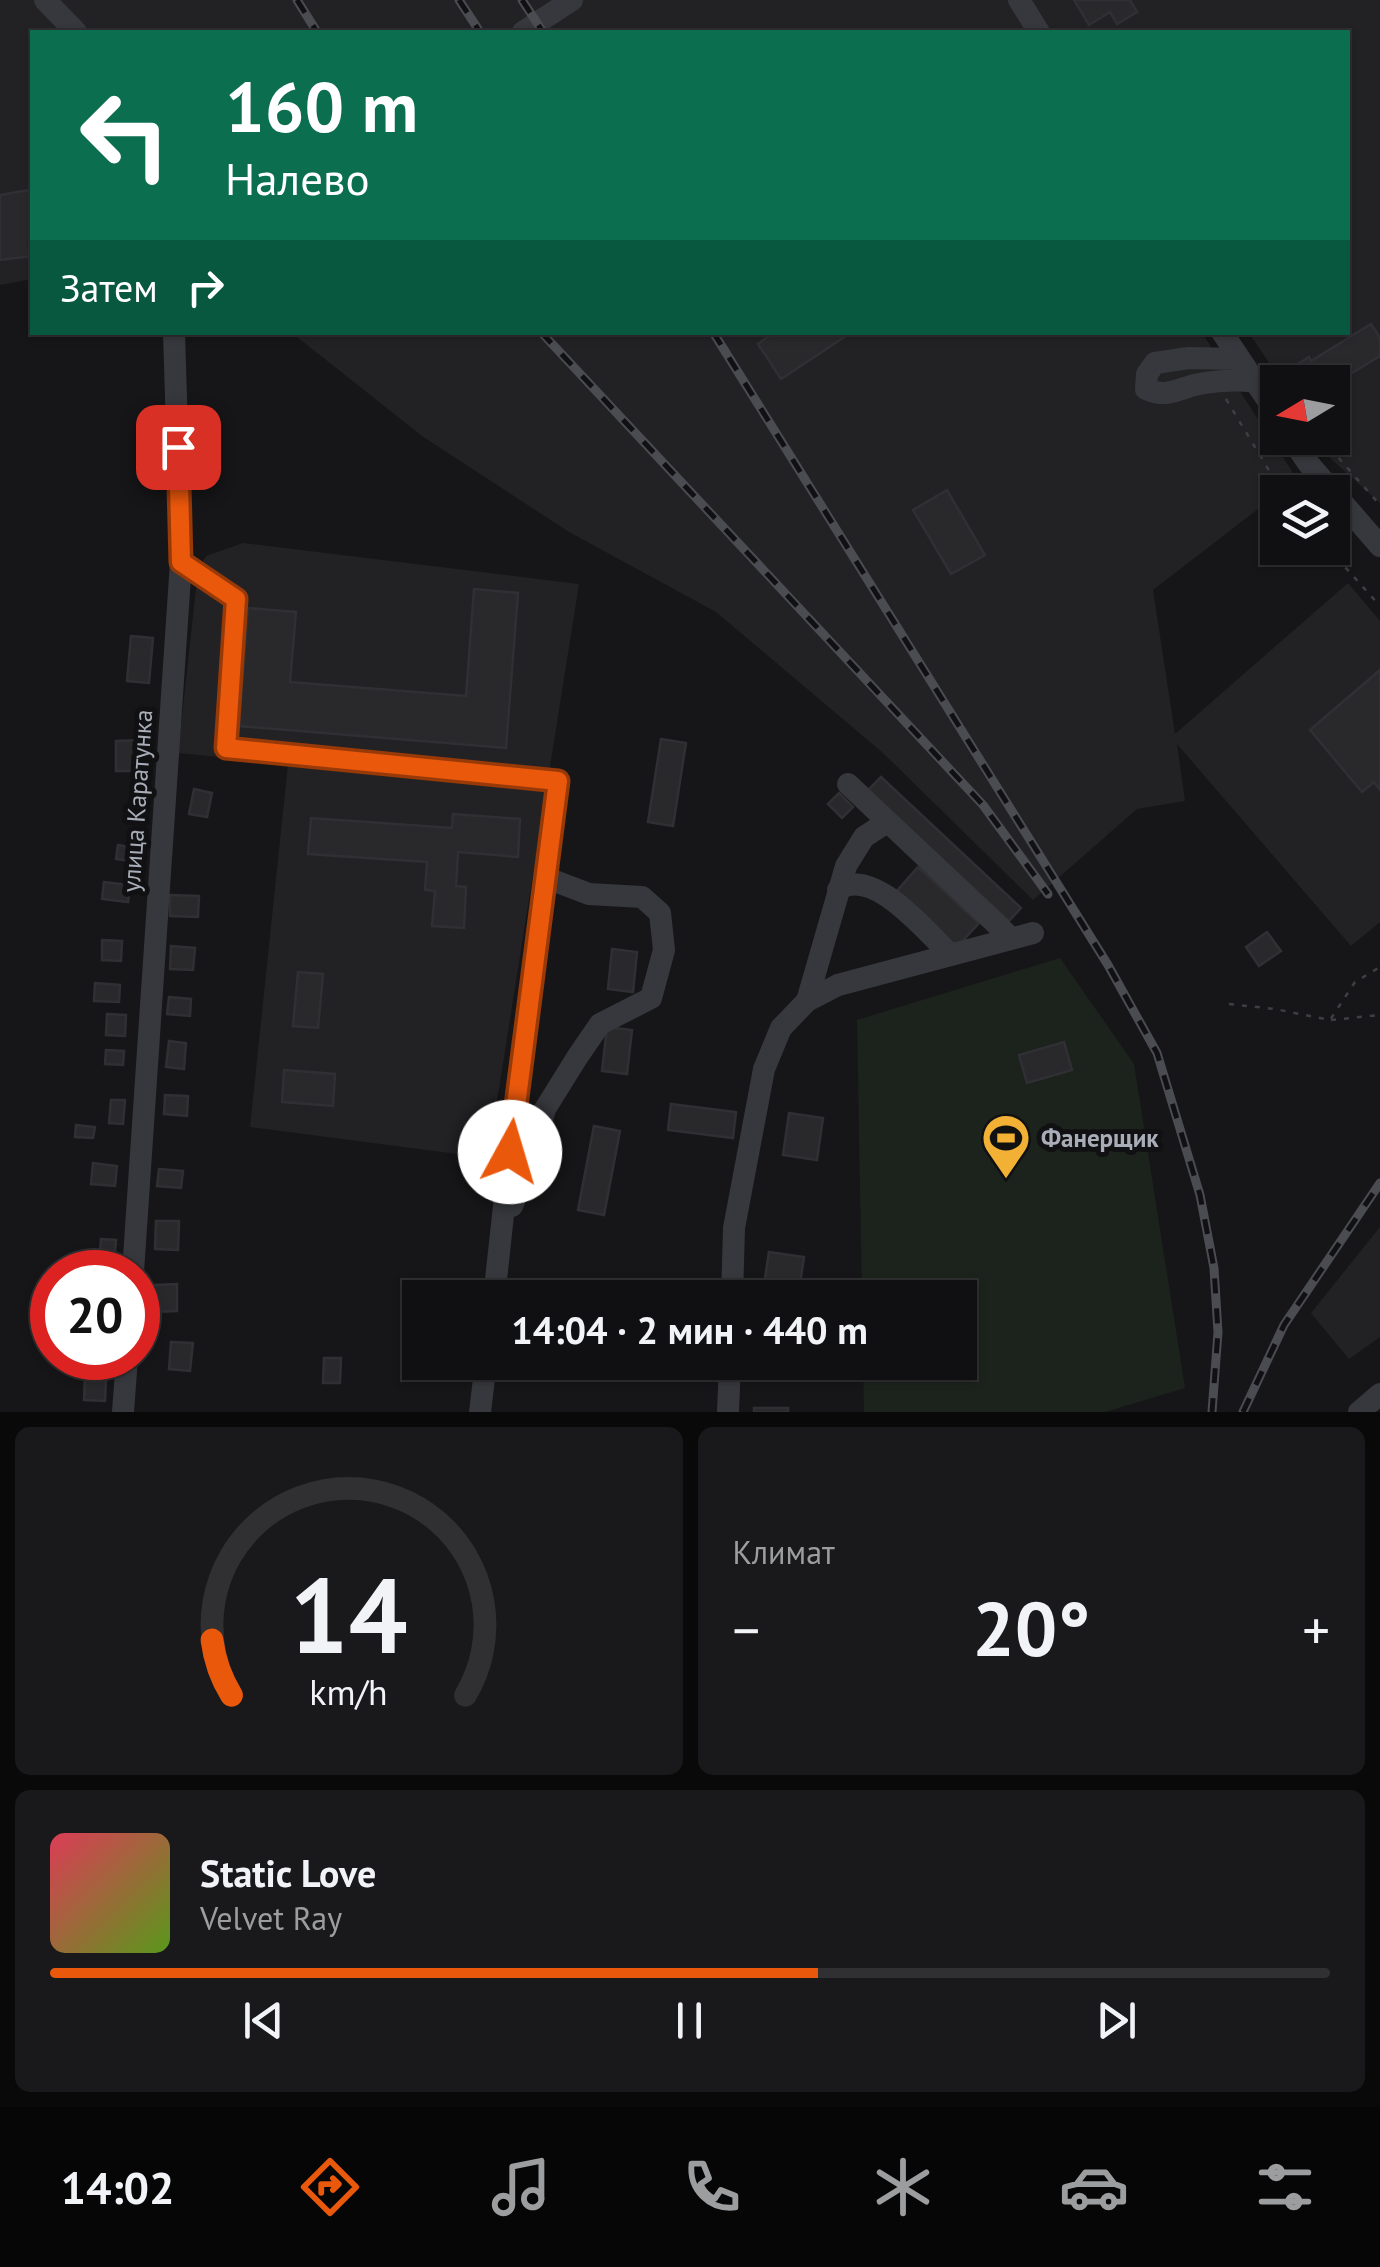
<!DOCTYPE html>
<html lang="ru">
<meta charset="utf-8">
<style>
body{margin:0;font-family:"PT Sans",sans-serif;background:#19191b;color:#f1f3f6;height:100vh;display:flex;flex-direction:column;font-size:38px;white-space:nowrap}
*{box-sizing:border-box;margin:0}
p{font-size:32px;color:#9c9d9f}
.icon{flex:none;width:55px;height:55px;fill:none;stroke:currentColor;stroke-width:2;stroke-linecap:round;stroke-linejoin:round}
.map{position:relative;height:1412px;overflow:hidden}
.panel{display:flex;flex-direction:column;gap:15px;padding:15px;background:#09090a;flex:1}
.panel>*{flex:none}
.top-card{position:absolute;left:30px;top:30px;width:1320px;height:305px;border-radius:0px;box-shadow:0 2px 8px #0004,0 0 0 2px #303032;background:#0b6e4f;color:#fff;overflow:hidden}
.needle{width:65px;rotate:260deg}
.buttons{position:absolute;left:1260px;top:365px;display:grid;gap:20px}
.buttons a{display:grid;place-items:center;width:90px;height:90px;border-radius:0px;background:#101012;box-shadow:0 2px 8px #0004,0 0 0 2px #303032;font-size:50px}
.speed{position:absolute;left:30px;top:1250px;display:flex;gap:20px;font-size:50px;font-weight:700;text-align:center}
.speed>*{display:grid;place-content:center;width:130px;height:130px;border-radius:50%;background:#101012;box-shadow:0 2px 8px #0004,0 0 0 2px #303032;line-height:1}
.speed .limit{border:15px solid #d22;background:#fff;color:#111}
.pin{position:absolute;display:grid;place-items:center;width:85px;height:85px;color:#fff;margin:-42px;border-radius:20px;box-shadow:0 5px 15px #0006}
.me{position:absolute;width:110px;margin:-55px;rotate:6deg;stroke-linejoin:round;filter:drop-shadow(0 0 8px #0008)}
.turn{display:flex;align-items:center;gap:35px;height:210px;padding:0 30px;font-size:45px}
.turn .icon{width:130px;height:130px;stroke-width:2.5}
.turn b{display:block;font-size:70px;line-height:85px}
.then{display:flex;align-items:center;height:95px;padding:0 30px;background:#0003;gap:20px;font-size:38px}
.big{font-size:75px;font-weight:700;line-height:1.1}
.panel .widget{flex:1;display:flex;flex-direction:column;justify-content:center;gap:15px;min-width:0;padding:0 35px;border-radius:15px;background:#19191b}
.panel .dial{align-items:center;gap:0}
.dial svg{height:260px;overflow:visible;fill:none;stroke:#303032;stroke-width:7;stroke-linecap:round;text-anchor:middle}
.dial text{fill:#f1f3f6;stroke:none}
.song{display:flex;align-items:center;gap:30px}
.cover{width:120px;height:120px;border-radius:15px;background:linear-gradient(135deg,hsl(350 70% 55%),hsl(90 70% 35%))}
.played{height:10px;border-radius:5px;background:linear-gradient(90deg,#ea580c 60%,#303032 60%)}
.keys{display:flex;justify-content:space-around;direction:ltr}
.heat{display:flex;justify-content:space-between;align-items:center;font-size:55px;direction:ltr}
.panel .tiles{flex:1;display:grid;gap:15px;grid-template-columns:1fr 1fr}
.widget:last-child{grid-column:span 2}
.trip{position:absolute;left:402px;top:1280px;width:575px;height:100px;border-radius:0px;background:#101012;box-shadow:0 2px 8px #0004,0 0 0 2px #303032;font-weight:700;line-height:100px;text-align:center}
.tabs{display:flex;height:160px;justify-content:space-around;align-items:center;background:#060607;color:#9c9d9f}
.tabs .icon{width:70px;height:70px}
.tabs .on{color:#ea580c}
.tabs b{font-size:45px;color:#f1f3f6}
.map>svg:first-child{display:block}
.built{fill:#222225}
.green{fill:#1c231d}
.building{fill:#29292c;stroke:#303034;stroke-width:2.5}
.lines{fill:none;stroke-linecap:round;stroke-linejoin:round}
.path{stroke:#3d3f44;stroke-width:2.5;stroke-dasharray:5 8;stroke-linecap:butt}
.minor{stroke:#37383d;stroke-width:22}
.rail-casing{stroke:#4a4c52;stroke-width:9}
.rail{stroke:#111113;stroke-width:5;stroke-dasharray:15;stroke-linecap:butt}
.route-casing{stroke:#983908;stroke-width:25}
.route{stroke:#ea580c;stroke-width:18}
.labels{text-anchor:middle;stroke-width:10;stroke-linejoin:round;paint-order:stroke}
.street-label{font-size:25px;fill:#a8adb8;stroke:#111113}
.poi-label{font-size:25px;font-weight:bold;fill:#a8adb8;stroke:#111113;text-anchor:start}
</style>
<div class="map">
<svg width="1380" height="1412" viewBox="0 0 1380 1412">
<rect width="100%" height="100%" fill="#161618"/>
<g class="built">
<path d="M0,0H1380V503L1331,459L1317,438H1332V382H1282L1249,333L1348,332V32H32V279L0,285Z"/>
<path d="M292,333H1202L1297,479L1153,590L1175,734L1348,583L1380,621V922L1351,946L1177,744L1185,801L1137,809L1033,900L883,753L716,612L569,532L422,436Z"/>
<path d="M243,543L579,584L488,1158L250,1127L288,764L178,753L198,570L206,556Z"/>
<path d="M1380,1227V1337L1349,1359L1311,1313Z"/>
</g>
<path class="green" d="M1060,958L1134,1064L1185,1388L1105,1412H864L863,1363L960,1362V1298L862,1297L857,1020Z"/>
<g class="building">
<path d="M1074,0H1130L1137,12L1117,24L1110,12L1089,25Z"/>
<path d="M29,190L32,256L0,260V195Z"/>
<path d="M1371,324L1380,338V356L1332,385L1298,382L1290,369L1309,357L1311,361Z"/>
<path d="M774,332H852L781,379L758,344Z"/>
<path d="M947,490L985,555L951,574L913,510Z"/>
<path d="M474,589L518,593L506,748L239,726L248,608L296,612L290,682L466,696Z"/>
<path d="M131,636L153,638L149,683L127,681Z"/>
<path d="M1380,670V790L1374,782L1362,792L1310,730Z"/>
<path d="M661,739L686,743L673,826L648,822Z"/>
<path d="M142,740V771H116V741Z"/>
<path d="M881,777L1021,908L1009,921L868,790Z"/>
<path d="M194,789L212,793L207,817L189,814Z"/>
<path d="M839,793L853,807L842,818L828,804Z"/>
<path d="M453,814L520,819L518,857L458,852L456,886L466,887L464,928L432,926L435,891L425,890L427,862L308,854L311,818L452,828Z"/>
<path d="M118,845L134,848L131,861L116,859Z"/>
<path d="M918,867L979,923L957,947L896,892Z"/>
<path d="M104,882L130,885L128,902L102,899Z"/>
<path d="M170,895L199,896L198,917L170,916Z"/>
<path d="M1267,932L1281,951L1259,966L1246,947Z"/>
<path d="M102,940L122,941L121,961L102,960Z"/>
<path d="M171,946L195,948L193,970L170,969Z"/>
<path d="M612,949L637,952L633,992L608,989Z"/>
<path d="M298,972L323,974L318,1028L293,1026Z"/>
<path d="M95,983L120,985L119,1002L94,1001Z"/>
<path d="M169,997L191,999L190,1016L167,1014Z"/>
<path d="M107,1014L126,1015L125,1036L106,1035Z"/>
<path d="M607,1027L632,1030L627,1074L602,1071Z"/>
<path d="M169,1041L186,1043L184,1069L166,1067Z"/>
<path d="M1064,1042L1072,1070L1027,1083L1019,1055Z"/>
<path d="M106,1050L124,1051L123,1065L105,1064Z"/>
<path d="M284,1070L335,1074L333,1106L282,1102Z"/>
<path d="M165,1095L188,1096L187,1116L164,1114Z"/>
<path d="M111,1100H125L123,1124L109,1123Z"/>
<path d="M671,1104L736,1112L733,1138L668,1130Z"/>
<path d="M789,1113L823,1118L817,1160L783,1155Z"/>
<path d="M76,1125L95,1127L93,1138L75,1137Z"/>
<path d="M594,1126L620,1131L604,1215L578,1210Z"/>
<path d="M93,1163L117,1166L115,1186L91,1184Z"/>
<path d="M159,1169L183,1171L181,1188L157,1186Z"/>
<path d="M156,1221H179L178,1250L155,1249Z"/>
<path d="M101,1239L116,1240L114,1264L99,1263Z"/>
<path d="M769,1252L804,1257L798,1298H762Z"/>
<path d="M177,1284V1311L154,1312V1285Z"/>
<path d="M527,1285L547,1288L545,1298H525Z"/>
<path d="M647,1293L686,1298H646Z"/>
<path d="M171,1342L193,1343L190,1371L169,1369Z"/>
<path d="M324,1358H341L340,1383H323Z"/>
<path d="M85,1376L106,1378L105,1401L84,1400Z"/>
<rect x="754" y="1408" width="34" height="4"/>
</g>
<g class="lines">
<g class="path">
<path d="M1226,399L1282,492"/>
<path d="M1330,448L1380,505"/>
<path d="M1328,548L1380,606"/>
<path d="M1229,1004L1275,1009L1330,1020L1355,982L1380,967"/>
<path d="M1331,1020L1380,1015"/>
</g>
<g class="minor">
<path d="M45,0L76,32"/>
<path d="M1019,0L1039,32"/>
<path d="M523,32L572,0"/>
<path d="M1222,332L1278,416"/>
<path d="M1239,359L1189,358L1155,363L1147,374L1146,389C1166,399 1179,388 1199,384C1217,381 1237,379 1255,382"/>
<path d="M1291,438L1308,463L1380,546"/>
<path d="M181,562L236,599L226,749L559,781L514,1114L494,1298"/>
<path d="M848,784L1011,938"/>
<path d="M838,890C873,865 926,932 950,954"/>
<path d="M807,1001L846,866L864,837L887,822"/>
<path d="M512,1206L530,1165L545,1109L578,1056L600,1024L651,998L664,950L660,913L642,897L589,894L547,878"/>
<path d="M133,1272L181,562L174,332"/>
<path d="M732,1298L734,1228L764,1069L781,1028L807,1001L838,985L1033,933"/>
<path d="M123,1412L127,1358"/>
<path d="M480,1412L486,1362"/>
<path d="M728,1412L730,1362"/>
<path d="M1359,1412L1380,1394"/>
</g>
<g class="rail-casing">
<g id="rail">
<path d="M297,0L317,32"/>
<path d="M459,0L480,32"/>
<path d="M522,0L543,32"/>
<path d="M541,332L983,805L1048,894"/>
<path d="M713,332L1108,965L1157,1053L1200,1195L1214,1268L1218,1332L1212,1412"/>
<path d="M1243,1412L1284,1325L1380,1183"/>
</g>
</g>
<use href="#rail" class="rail"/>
</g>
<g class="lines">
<g class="route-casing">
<path id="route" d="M178,447L181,562L236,599L226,748L558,781L510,1152"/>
</g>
<use href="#route" class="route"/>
</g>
<defs>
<g id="stadium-pin" transform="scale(2.5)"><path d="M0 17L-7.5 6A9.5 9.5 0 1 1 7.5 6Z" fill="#f2b134" stroke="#111113"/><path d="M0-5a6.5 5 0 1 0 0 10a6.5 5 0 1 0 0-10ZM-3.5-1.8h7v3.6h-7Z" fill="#111"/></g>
</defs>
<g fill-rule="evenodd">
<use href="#stadium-pin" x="1006" y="1138"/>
</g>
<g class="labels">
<g class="street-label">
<text transform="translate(137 801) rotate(-86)" y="9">улица Каратунка</text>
</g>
<g class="poi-label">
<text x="1041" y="1147">Фанерщик</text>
</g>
</g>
</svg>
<div class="buttons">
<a><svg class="needle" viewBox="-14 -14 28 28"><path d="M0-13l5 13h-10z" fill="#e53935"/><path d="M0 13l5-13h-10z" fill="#9c9d9f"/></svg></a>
<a><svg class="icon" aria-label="layers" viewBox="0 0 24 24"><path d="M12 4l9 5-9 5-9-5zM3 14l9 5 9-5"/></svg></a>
</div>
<div class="speed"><div class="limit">20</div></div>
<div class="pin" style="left:178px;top:447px;background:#d93025"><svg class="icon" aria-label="arrive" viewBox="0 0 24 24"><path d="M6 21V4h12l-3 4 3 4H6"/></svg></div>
<svg class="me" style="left:510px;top:1152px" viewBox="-20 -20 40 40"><circle r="19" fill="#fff"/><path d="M0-13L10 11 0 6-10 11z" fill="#ea580c"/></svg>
<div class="trip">14:04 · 2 мин · 440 m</div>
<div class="top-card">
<div class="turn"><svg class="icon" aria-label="left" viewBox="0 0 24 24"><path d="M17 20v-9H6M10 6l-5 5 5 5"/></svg><div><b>160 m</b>Налево</div></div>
<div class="then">Затем<svg class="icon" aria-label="right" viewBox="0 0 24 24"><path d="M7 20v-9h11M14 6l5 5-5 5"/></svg></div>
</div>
</div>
<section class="panel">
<div class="tiles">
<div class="widget dial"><svg viewBox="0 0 100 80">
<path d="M14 69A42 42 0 1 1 86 69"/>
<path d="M14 69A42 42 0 0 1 8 52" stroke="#ea580c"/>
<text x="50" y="56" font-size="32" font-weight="700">14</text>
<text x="50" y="72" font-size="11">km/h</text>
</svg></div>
<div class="widget"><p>Климат</p>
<div class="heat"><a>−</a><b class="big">20°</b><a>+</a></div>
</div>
<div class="widget">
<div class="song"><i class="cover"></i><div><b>Static Love</b><p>Velvet Ray</p></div></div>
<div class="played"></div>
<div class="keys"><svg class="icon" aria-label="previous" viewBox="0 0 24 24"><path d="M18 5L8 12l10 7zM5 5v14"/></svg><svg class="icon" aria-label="pause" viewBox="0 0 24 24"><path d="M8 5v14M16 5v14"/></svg><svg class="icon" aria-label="next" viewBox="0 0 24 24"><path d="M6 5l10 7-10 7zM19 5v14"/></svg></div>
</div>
</div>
</section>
<nav class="tabs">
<b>14:02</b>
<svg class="icon on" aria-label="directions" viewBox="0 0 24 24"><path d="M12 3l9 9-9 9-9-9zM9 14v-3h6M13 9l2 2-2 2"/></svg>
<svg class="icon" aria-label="music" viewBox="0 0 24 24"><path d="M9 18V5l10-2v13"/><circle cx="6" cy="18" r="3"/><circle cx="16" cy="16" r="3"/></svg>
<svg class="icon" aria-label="phone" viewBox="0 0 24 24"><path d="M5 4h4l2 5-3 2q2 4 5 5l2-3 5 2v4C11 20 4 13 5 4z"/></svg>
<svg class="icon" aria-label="climate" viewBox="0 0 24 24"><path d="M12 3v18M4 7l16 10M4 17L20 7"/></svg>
<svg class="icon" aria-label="car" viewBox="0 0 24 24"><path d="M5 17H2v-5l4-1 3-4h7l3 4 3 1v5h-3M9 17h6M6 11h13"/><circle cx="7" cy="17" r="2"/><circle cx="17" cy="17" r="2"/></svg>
<svg class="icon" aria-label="filters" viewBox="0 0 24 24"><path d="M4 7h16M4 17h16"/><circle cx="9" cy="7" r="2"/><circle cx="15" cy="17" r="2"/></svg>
</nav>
